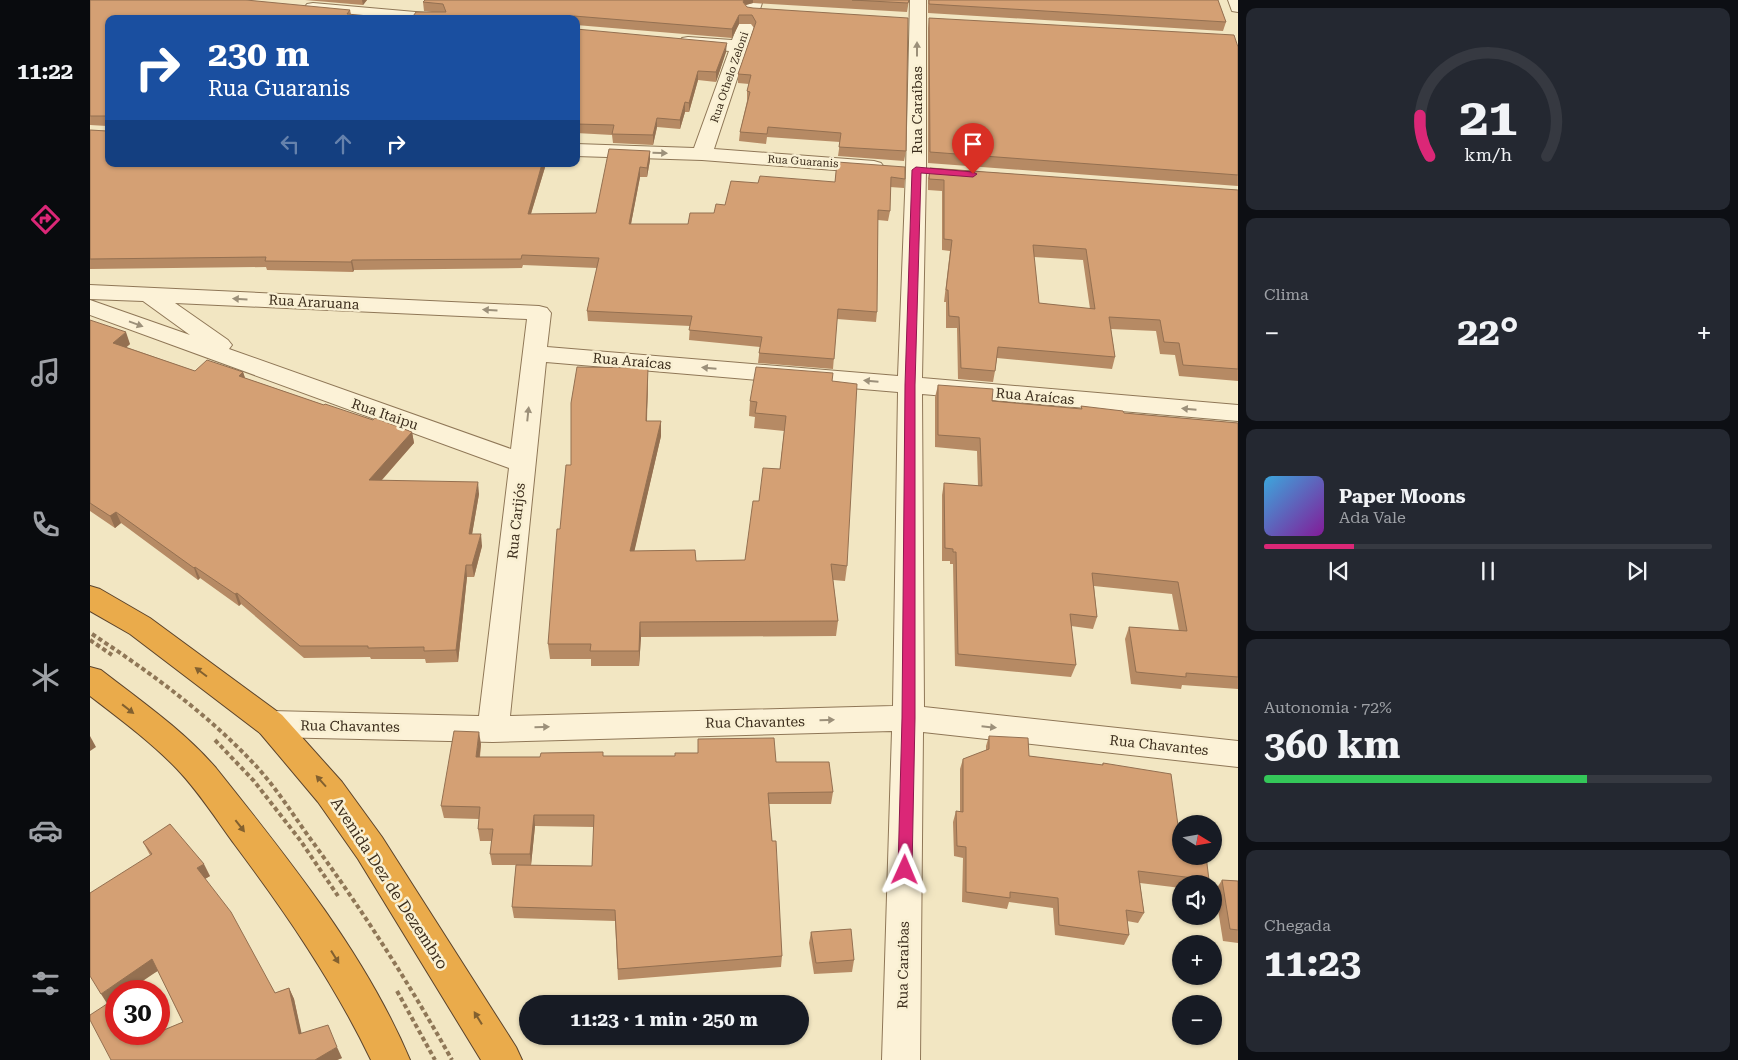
<!DOCTYPE html>
<html lang="pt">
<meta charset="utf-8">
<style>
body{margin:0;font-family:"Roboto Serif",serif;background:#242831;color:#f1f3f6;height:100vh;display:flex;flex-direction:column;font-size:19px;white-space:nowrap}
*{box-sizing:border-box;margin:0}
p{font-size:16px;color:#9ea1a6}
.icon{flex:none;width:28px;height:28px;fill:none;stroke:currentColor;stroke-width:2;stroke-linecap:round;stroke-linejoin:round}
.map{position:relative;flex:1;overflow:hidden}
.sheet{display:flex;flex-direction:column;gap:8px;padding:8px;background:#0d0f14;width:500px}
.sheet>*{flex:none}
.guide{position:absolute;left:15px;top:15px;width:475px;height:152px;border-radius:10px;box-shadow:0 1px 4px #0004;background:#1a4fa0;color:#fff;overflow:hidden}
.needle{width:32px;rotate:101deg}
.fabs{position:absolute;left:1082px;top:815px;display:grid;gap:10px}
.fabs a{display:grid;place-items:center;width:50px;height:50px;border-radius:50%;background:#171b24;box-shadow:0 1px 4px #0004;font-size:25px}
.speed{position:absolute;left:15px;top:980px;display:flex;gap:10px;font-size:25px;font-weight:700;text-align:center}
.speed>*{display:grid;place-content:center;width:65px;height:65px;border-radius:50%;background:#171b24;box-shadow:0 1px 4px #0004;line-height:1}
.speed .limit{border:8px solid #d22;background:#fff;color:#111}
.pin{position:absolute;display:grid;place-items:center;width:42px;height:42px;color:#fff;margin:-51px -21px;border-radius:50% 50% 50% 0;rotate:-45deg;box-shadow:0 0 5px #0007}
.pin .icon{rotate:45deg}
.me{position:absolute;width:55px;margin:-28px;rotate:1deg;stroke-linejoin:round;filter:drop-shadow(0 0 4px #0008)}
.turn{display:flex;align-items:center;gap:18px;height:105px;padding:0 20px;font-size:22px}
.turn .icon{width:65px;height:65px;stroke-width:2.5}
.turn b{display:block;font-size:35px;line-height:42px}
.lanes{display:flex;align-items:center;height:48px;padding:0 20px;background:#0003;justify-content:center;gap:25px;direction:ltr}
.lanes .off{opacity:.35}
.big{font-size:38px;font-weight:700;line-height:1.1}
.sheet .widget{flex:1;display:flex;flex-direction:column;justify-content:center;gap:8px;min-width:0;padding:0 18px;border-radius:10px;background:#242831}
.sheet .dial{align-items:center;gap:0}
.dial svg{height:130px;overflow:visible;fill:none;stroke:#363941;stroke-width:7;stroke-linecap:round;text-anchor:middle}
.dial text{fill:#f1f3f6;stroke:none}
.song{display:flex;align-items:center;gap:15px}
.cover{width:60px;height:60px;border-radius:8px;background:linear-gradient(135deg,hsl(200 70% 55%),hsl(290 70% 35%))}
.played{height:5px;border-radius:2px;background:linear-gradient(90deg,#db2777 20%,#363941 20%)}
.keys{display:flex;justify-content:space-around;direction:ltr}
.heat{display:flex;justify-content:space-between;align-items:center;font-size:28px;direction:ltr}
.charge{height:8px;border-radius:4px;background:linear-gradient(90deg,#34c759 72%,#363941 0)}
.trip{position:absolute;left:429px;top:995px;width:290px;height:50px;border-radius:25px;background:#171b24;box-shadow:0 1px 4px #0004;font-weight:700;line-height:50px;text-align:center}
main{display:flex;flex:1;min-height:0}
.tabs{display:flex;flex-direction:column;width:90px;justify-content:space-around;align-items:center;background:#090b0e;color:#9ea1a6}
.tabs .icon{width:35px;height:35px}
.tabs .on{color:#db2777}
.tabs b{font-size:22px;color:#f1f3f6}
.map>svg:first-child{display:block}
.lines{fill:none;stroke-linecap:round;stroke-linejoin:round}
.street-casing{stroke:#8f7757;stroke-width:2}
.highway-casing{stroke:#5c442c;stroke-width:2}
.path{stroke:#8f7757;stroke-width:4;stroke-dasharray:4.5 3;stroke-linecap:butt}
.street{fill:#fcf2d7;fill-rule:evenodd}
.highway{fill:#eaab4b;fill-rule:evenodd}
.wall{fill:#b68a64;fill-rule:evenodd}
.shaded-wall{fill:#947051}
.building{fill:#d4a074;stroke:#947051;fill-rule:evenodd}
.oneway{fill:#9c907a}
.oneway2{fill:#82602f}
.route{fill:#db2777;stroke:#8e194d}
.labels{text-anchor:middle;stroke-width:5;stroke-linejoin:round;paint-order:stroke}
.far-street-label{font-size:11px;fill:#3d2e1d;stroke:#f9f0d3}
.street-label{font-size:14px;fill:#3d2e1d;stroke:#f9f0d3}
.near-street-label{font-size:16px;fill:#3d2e1d;stroke:#f9f0d3}
</style>
<main>
<nav class="tabs">
<b>11:22</b>
<svg class="icon on" aria-label="directions" viewBox="0 0 24 24"><path d="M12 3l9 9-9 9-9-9zM9 14v-3h6M13 9l2 2-2 2"/></svg>
<svg class="icon" aria-label="music" viewBox="0 0 24 24"><path d="M9 18V5l10-2v13"/><circle cx="6" cy="18" r="3"/><circle cx="16" cy="16" r="3"/></svg>
<svg class="icon" aria-label="phone" viewBox="0 0 24 24"><path d="M5 4h4l2 5-3 2q2 4 5 5l2-3 5 2v4C11 20 4 13 5 4z"/></svg>
<svg class="icon" aria-label="climate" viewBox="0 0 24 24"><path d="M12 3v18M4 7l16 10M4 17L20 7"/></svg>
<svg class="icon" aria-label="car" viewBox="0 0 24 24"><path d="M5 17H2v-5l4-1 3-4h7l3 4 3 1v5h-3M9 17h6M6 11h13"/><circle cx="7" cy="17" r="2"/><circle cx="17" cy="17" r="2"/></svg>
<svg class="icon" aria-label="filters" viewBox="0 0 24 24"><path d="M4 7h16M4 17h16"/><circle cx="9" cy="7" r="2"/><circle cx="15" cy="17" r="2"/></svg>
</nav>
<div class="map">
<svg width="1148" height="1060" viewBox="0 0 1148 1060">
<rect width="100%" height="100%" fill="#f2e6c2"/>
<g class="lines">
<g class="street-casing">
<g id="street">
<path d="M657,0H673L624,149L784,161L791,163L794,167L791,171L784,173L612,160L486,156V144L604,148L639,51L598,47L592,46L589,42L592,38L598,37L642,40Z"/>
<path d="M820,0H836V170L832,378L1148,405V421L832,394L834,707L1148,741V767L833,732L830,1060H792L802,731L403,742L181,737L170,733L165,724L170,715L181,711L389,716L419,468L0,315V300L100,335L53,301L0,299V285L449,306L457,308L461,313L457,347L808,376L816,170ZM85,303L437,319L421,449L139,349L142,345L138,340ZM456,362L808,392L803,706L420,716Z"/>
<path d="M1138,0H1148V12L1142,11Z"/>
<path d="M223,3L348,14L354,15L356,19H286L217,12L214,8L217,4Z"/>
</g>
</g>
<g class="highway-casing">
<g id="highway">
<path d="M0,586L10,589L60,618L192,715L252,782L292,837L426,1047L432,1060H391L268,859L228,802L170,733L40,634L0,611Z"/>
<path d="M0,667L11,670C51,701 93,730 126,768C197,857 276,955 320,1060H281C244,983 196,913 145,845C126,819 109,792 87,769C61,742 30,719 0,696Z"/>
</g>
</g>
<g class="path">
<path d="M2,634C61,673 119,715 167,767C186,788 202,813 219,837C271,908 319,983 362,1060"/>
<path d="M0,640L22,655"/>
<path d="M125,740L164,781L210,840L248,896"/>
<path d="M307,991L345,1060"/>
</g>
<use href="#street" class="street"/>
<use href="#highway" class="highway"/>
</g>
<g class="wall">
<path d="M0,0L260,10L261,14L19,19V164H456L441,214L506,213L560,151V160L557,177H550L541,224H598L624,213L635,205L668,183L745,182L747,162L815,179L814,188L800,187V211L798,221L788,220L787,312L786,322L747,319L743,369L668,363L670,347L599,340L600,326L498,321L497,311L507,268L433,265L432,268L264,270L263,272L177,270L176,267L0,269V130L17,131V126L0,125Z"/>
<path d="M215,0H277L273,5Z"/>
<path d="M335,0H819L817,12L663,3L655,5L816,151L814,161L748,156L750,142L677,137L676,144L649,141L650,132L657,101V91L659,84L648,83V74L664,28L661,24H649L642,38L486,25V19H321L342,12L334,11L333,2Z"/>
<path d="M838,0H1128L1136,22L1133,31L838,13Z"/>
<path d="M839,18L1148,47V186L838,163V28Z"/>
<path d="M486,29L636,52L626,82L608,80L599,112H595L590,129L567,127L563,145L523,143L522,135L486,133Z"/>
<path d="M840,168L1148,190V381L1089,376L1085,355L1070,354L1066,331L1021,329L1025,357L1022,369L907,358L905,371L903,382L868,379L867,328H856V302H854L860,251L852,250V191L838,190V179ZM944,257L993,260L1000,309L949,303Z"/>
<path d="M0,320L40,344L36,347L105,371L153,372L155,378L234,405L322,432L324,443L292,480L389,494L382,534L392,546L384,577H377L368,662L336,663L335,659H281L280,657L214,658L151,604L149,606L110,578L108,580L31,523L25,528L0,511Z"/>
<path d="M742,381L757,566L755,581L743,580L748,621L746,636L551,637L549,666H501V659H460L458,644L470,529L558,383L557,421H571V436L544,551L606,561L655,560L669,501L690,469L694,431L664,428L665,417L659,416L660,401Z"/>
<path d="M848,385L902,401L991,409V406L1034,413L1148,423V689L1092,685L1091,689L1041,684L1035,639L1039,627L1089,631L1082,594L1004,586L1007,617L1003,629L981,626L986,665L981,677L865,666L863,564H860V561H852V495L854,483L888,486L887,451L845,447V397Z"/>
<path d="M899,736L939,756L1012,765L1013,763L1090,840L1119,880L1117,884H1091V888L1050,883L1054,913L1048,923L1037,921L1039,935L1034,945L965,935L963,908L919,902L917,909L872,902L873,858L864,856L863,822L866,811L870,812V769L873,759L896,751V746Z"/>
<path d="M608,739L686,762L743,792L741,804H679L692,956L691,967L528,980L525,921L424,918L422,907L426,865H402L400,854L402,841H390L388,829L389,819L354,818L351,806L391,744L390,757H450L514,756H585L608,753ZM445,826L504,827L502,866L441,865Z"/>
<path d="M53,842L120,876L115,879L185,993L199,988L204,999L211,1033L252,1058L247,1060H21L17,1003L60,855ZM68,971L93,1022L45,1042L26,1034V1011L21,1003L26,999V991Z"/>
<path d="M1132,880L1148,881V943L1133,941L1125,891Z"/>
<path d="M721,932L764,960L762,972L724,974L719,943Z"/>
</g>
<g class="shaded-wall">
<path d="M272,0H277L273,5Z"/>
<path d="M654,0H663V3L656,5L653,2Z"/>
<path d="M649,15V24L642,38V29Z"/>
<path d="M637,43L636,52L626,82V72Z"/>
<path d="M608,71V80L599,112V103Z"/>
<path d="M595,102V112L590,129V120Z"/>
<path d="M567,118V127L563,145V135Z"/>
<path d="M560,151V160L557,177V168Z"/>
<path d="M452,164H456L438,223V214Z"/>
<path d="M550,167V177L539,234V224Z"/>
<path d="M262,260L264,270L263,272L261,262Z"/>
<path d="M36,332L40,344L28,355L23,343Z"/>
<path d="M558,368V383L556,436V421Z"/>
<path d="M153,372L157,384L149,376Z"/>
<path d="M571,421V436L541,566L540,551Z"/>
<path d="M322,432L324,443L281,492L279,480Z"/>
<path d="M388,482L389,494L380,546L379,534Z"/>
<path d="M26,512L31,523L25,528L20,516Z"/>
<path d="M391,534L392,546L384,577L382,565Z"/>
<path d="M376,565L377,577L368,662L366,650Z"/>
<path d="M105,567L110,578L108,580L104,568Z"/>
<path d="M147,593L151,604L149,606L145,594Z"/>
<path d="M550,622L551,637L549,666V651Z"/>
<path d="M389,732L391,744L388,769L386,757Z"/>
<path d="M0,736L6,747L0,751Z"/>
<path d="M444,815L445,826L441,865L440,854Z"/>
<path d="M114,864L120,876L113,880L107,868Z"/>
<path d="M62,959L69,970L38,991H26V999L21,1003L26,1012L18,1005L11,994Z"/>
<path d="M199,988L204,999L214,1044L209,1034Z"/>
<path d="M247,1047L252,1058L247,1060H225Z"/>
</g>
<g class="building">
<path d="M0,0H156L260,10L257,14L311,19H19V164H452L438,214L506,213L519,149L560,151L557,168L550,167L539,224H598L600,213H624L626,204L635,205L641,181L668,183L670,176L745,182L747,162L815,167V179L801,177L800,211L788,210L787,312L748,309L744,359L669,353L672,337L599,330L602,316L497,311L509,258L432,255L431,259L262,260L261,262L175,261L176,257L0,259V130L17,131V116H0Z"/>
<path d="M335,0H654L653,2L657,7L663,8L818,18L816,151L749,147L751,133L678,127L677,134L650,132L660,92L657,91L661,75L648,74L666,22L662,15H649L642,29L484,16V19H321L326,12H356L353,4L333,2Z"/>
<path d="M762,0H819L818,3Z"/>
<path d="M839,0H1128L1136,22L839,4Z"/>
<path d="M839,18L1144,35L1148,47V175L840,152Z"/>
<path d="M486,29L637,43L626,72L608,71L599,103L595,102L590,120L567,118L563,135L522,134L524,125L486,124Z"/>
<path d="M840,168L1148,190V369L1093,365L1089,343L1074,342L1070,320L1019,317L1025,357L908,347L905,371L871,368L869,317L859,316L858,290H856L862,240L854,239V180L839,179ZM943,245L996,249L1005,309L949,303Z"/>
<path d="M0,320L36,332L23,343L105,371L117,360L153,372L149,376L234,405L235,404L283,420L285,418L322,432L279,480L388,482L379,534H391L382,565H376L366,650L334,651V647L278,648V646H210L147,593L145,594L105,567L104,568L26,512L20,516L0,503Z"/>
<path d="M487,367L558,368L556,421H571L540,551L605,550L606,561L655,560L663,501H669L673,468L690,469L696,416L665,413L667,402L660,401L666,367L743,373L742,381L767,384L757,566L741,564L748,621L550,622L549,651H500L501,644H458L467,529H470L476,465H481V403Z"/>
<path d="M848,385L903,389L902,401L992,409L991,406L1033,411L1034,413L1148,423V677L1096,673V677L1046,672L1039,627L1097,631L1088,582L1002,573L1007,617L980,614L986,665L868,654L866,552H863V549L855,548L854,483L892,486L890,438L848,435Z"/>
<path d="M364,731L389,732L386,757H450L451,753L513,752V756H585V753H608V739L684,738L686,762H739L743,792L678,793L682,841H686L692,956L528,969L525,910L422,907L426,865L502,866L504,815H444L440,854H400L403,829H388L390,807L351,806Z"/>
<path d="M899,736L938,738L939,756L1013,765V763L1081,774L1090,840H1091V856H1116L1119,880L1048,871L1054,913L1036,910L1039,935L969,925L968,898L920,892V898L876,892V847L867,846L866,811L873,812V759L899,749Z"/>
<path d="M80,824L114,864L107,868L141,912L185,993L199,988L209,1034L238,1025L247,1047L225,1060H21L0,1020V1015L20,1002L26,1012V1034H39L45,1042L65,1034H69V1032L93,1022L62,959L11,994L0,976V893L62,854L53,842Z"/>
<path d="M1132,880L1148,881V930L1140,929Z"/>
<path d="M761,929L764,960L726,963L721,932Z"/>
</g>
<defs><path id="oneway-solid" d="M-6-.8H1V-3.2L6.5 0L1 3.2V.8H-6Z" transform="scale(1.25)"/></defs>
<g class="oneway">
<use href="#oneway-solid" transform="translate(827 49) rotate(-90)"/>
<use href="#oneway-solid" transform="translate(570 153) rotate(2)"/>
<use href="#oneway-solid" transform="translate(150 299) rotate(-177)"/>
<use href="#oneway-solid" transform="translate(400 310) rotate(-177)"/>
<use href="#oneway-solid" transform="translate(46 324) rotate(20)"/>
<use href="#oneway-solid" transform="translate(619 368) rotate(-175)"/>
<use href="#oneway-solid" transform="translate(781 381) rotate(-175)"/>
<use href="#oneway-solid" transform="translate(1099 409) rotate(-175)"/>
<use href="#oneway-solid" transform="translate(438 414) rotate(-84)"/>
<use href="#oneway-solid" transform="translate(737 720) rotate(-1)"/>
<use href="#oneway-solid" transform="translate(452 727) rotate(-1)"/>
<use href="#oneway-solid" transform="translate(899 727) rotate(6)"/>
</g>
<g class="oneway2">
<use href="#oneway-solid" transform="translate(111 672) rotate(-143)"/>
<use href="#oneway-solid" transform="translate(38 709) rotate(38)"/>
<use href="#oneway-solid" transform="translate(231 781) rotate(-132)"/>
<use href="#oneway-solid" transform="translate(150 826) rotate(52)"/>
<use href="#oneway-solid" transform="translate(245 957) rotate(58)"/>
<use href="#oneway-solid" transform="translate(388 1018) rotate(-122)"/>
</g>
<path class="route" d="M826,167L883,172L887,174L883,177L831,173L825,385V718L822,870L820,874L815,876L810,874L808,870L812,718L815,385L822,170Z"/>
<g class="labels">
<g class="far-street-label">
<text transform="translate(639 77) rotate(-71)" y="4">Rua Othelo Zeloni</text>
<text transform="translate(713 161) rotate(4)" y="4">Rua Guaranis</text>
</g>
<g class="street-label">
<text transform="translate(827 110) rotate(-90)" y="5">Rua Caraíbas</text>
<text transform="translate(224 302) rotate(3)" y="5">Rua Araruana</text>
<text transform="translate(542 361) rotate(5)" y="5">Rua Araícas</text>
<text transform="translate(945 396) rotate(5)" y="5">Rua Araícas</text>
<text transform="translate(295 414) rotate(19)" y="5">Rua Itaipu</text>
<text transform="translate(426 521) rotate(-84)" y="5">Rua Carijós</text>
<text transform="translate(665 722) rotate(-1)" y="5">Rua Chavantes</text>
<text transform="translate(260 726) rotate(1)" y="5">Rua Chavantes</text>
<text transform="translate(1069 745) rotate(6)" y="5">Rua Chavantes</text>
<text transform="translate(813 965) rotate(-89)" y="5">Rua Caraíbas</text>
</g>
<g class="near-street-label">
<text transform="translate(300 883) rotate(57)" y="6">Avenida Dez de Dezembro</text>
</g>
</g>
</svg>
<div class="fabs">
<a><svg class="needle" viewBox="-14 -14 28 28"><path d="M0-13l5 13h-10z" fill="#e53935"/><path d="M0 13l5-13h-10z" fill="#9ea1a6"/></svg></a>
<a><svg class="icon" aria-label="sound" viewBox="0 0 24 24"><path d="M4 9h4l5-4v14l-5-4H4zM17 9q2 3 0 6"/></svg></a>
<a>+</a>
<a>−</a>
</div>
<div class="speed"><div class="limit">30</div></div>
<div class="pin" style="left:883px;top:174px;background:#d93025"><svg class="icon" aria-label="arrive" viewBox="0 0 24 24"><path d="M6 21V4h12l-3 4 3 4H6"/></svg></div>
<svg class="me" style="left:815px;top:870px" viewBox="-20 -20 40 40"><path d="M0-17L14 15 0 8-14 15z" fill="#db2777" stroke="#fff" stroke-width="4"/></svg>
<div class="trip">11:23 · 1 min · 250 m</div>
<div class="guide">
<div class="turn"><svg class="icon" aria-label="right" viewBox="0 0 24 24"><path d="M7 20v-9h11M14 6l5 5-5 5"/></svg><div><b>230 m</b>Rua Guaranis</div></div>
<div class="lanes"><svg class="icon off" aria-label="left" viewBox="0 0 24 24"><path d="M17 20v-9H6M10 6l-5 5 5 5"/></svg><svg class="icon off" aria-label="ahead" viewBox="0 0 24 24"><path d="M12 20V5M6 11l6-6 6 6"/></svg><svg class="icon" aria-label="right" viewBox="0 0 24 24"><path d="M7 20v-9h11M14 6l5 5-5 5"/></svg></div>
</div>
</div>
<section class="sheet">
<div class="widget dial"><svg viewBox="0 0 100 80">
<path d="M14 69A42 42 0 1 1 86 69"/>
<path d="M14 69A42 42 0 0 1 8 44" stroke="#db2777"/>
<text x="50" y="56" font-size="32" font-weight="700">21</text>
<text x="50" y="72" font-size="11">km/h</text>
</svg></div>
<div class="widget"><p>Clima</p>
<div class="heat"><a>−</a><b class="big">22°</b><a>+</a></div>
</div>
<div class="widget">
<div class="song"><i class="cover"></i><div><b>Paper Moons</b><p>Ada Vale</p></div></div>
<div class="played"></div>
<div class="keys"><svg class="icon" aria-label="previous" viewBox="0 0 24 24"><path d="M18 5L8 12l10 7zM5 5v14"/></svg><svg class="icon" aria-label="pause" viewBox="0 0 24 24"><path d="M8 5v14M16 5v14"/></svg><svg class="icon" aria-label="next" viewBox="0 0 24 24"><path d="M6 5l10 7-10 7zM19 5v14"/></svg></div>
</div>
<div class="widget"><p>Autonomia · 72%</p><b class="big">360 km</b><div class="charge"></div></div>
<div class="widget"><p>Chegada</p><b class="big">11:23</b></div>
</section>
</main>
